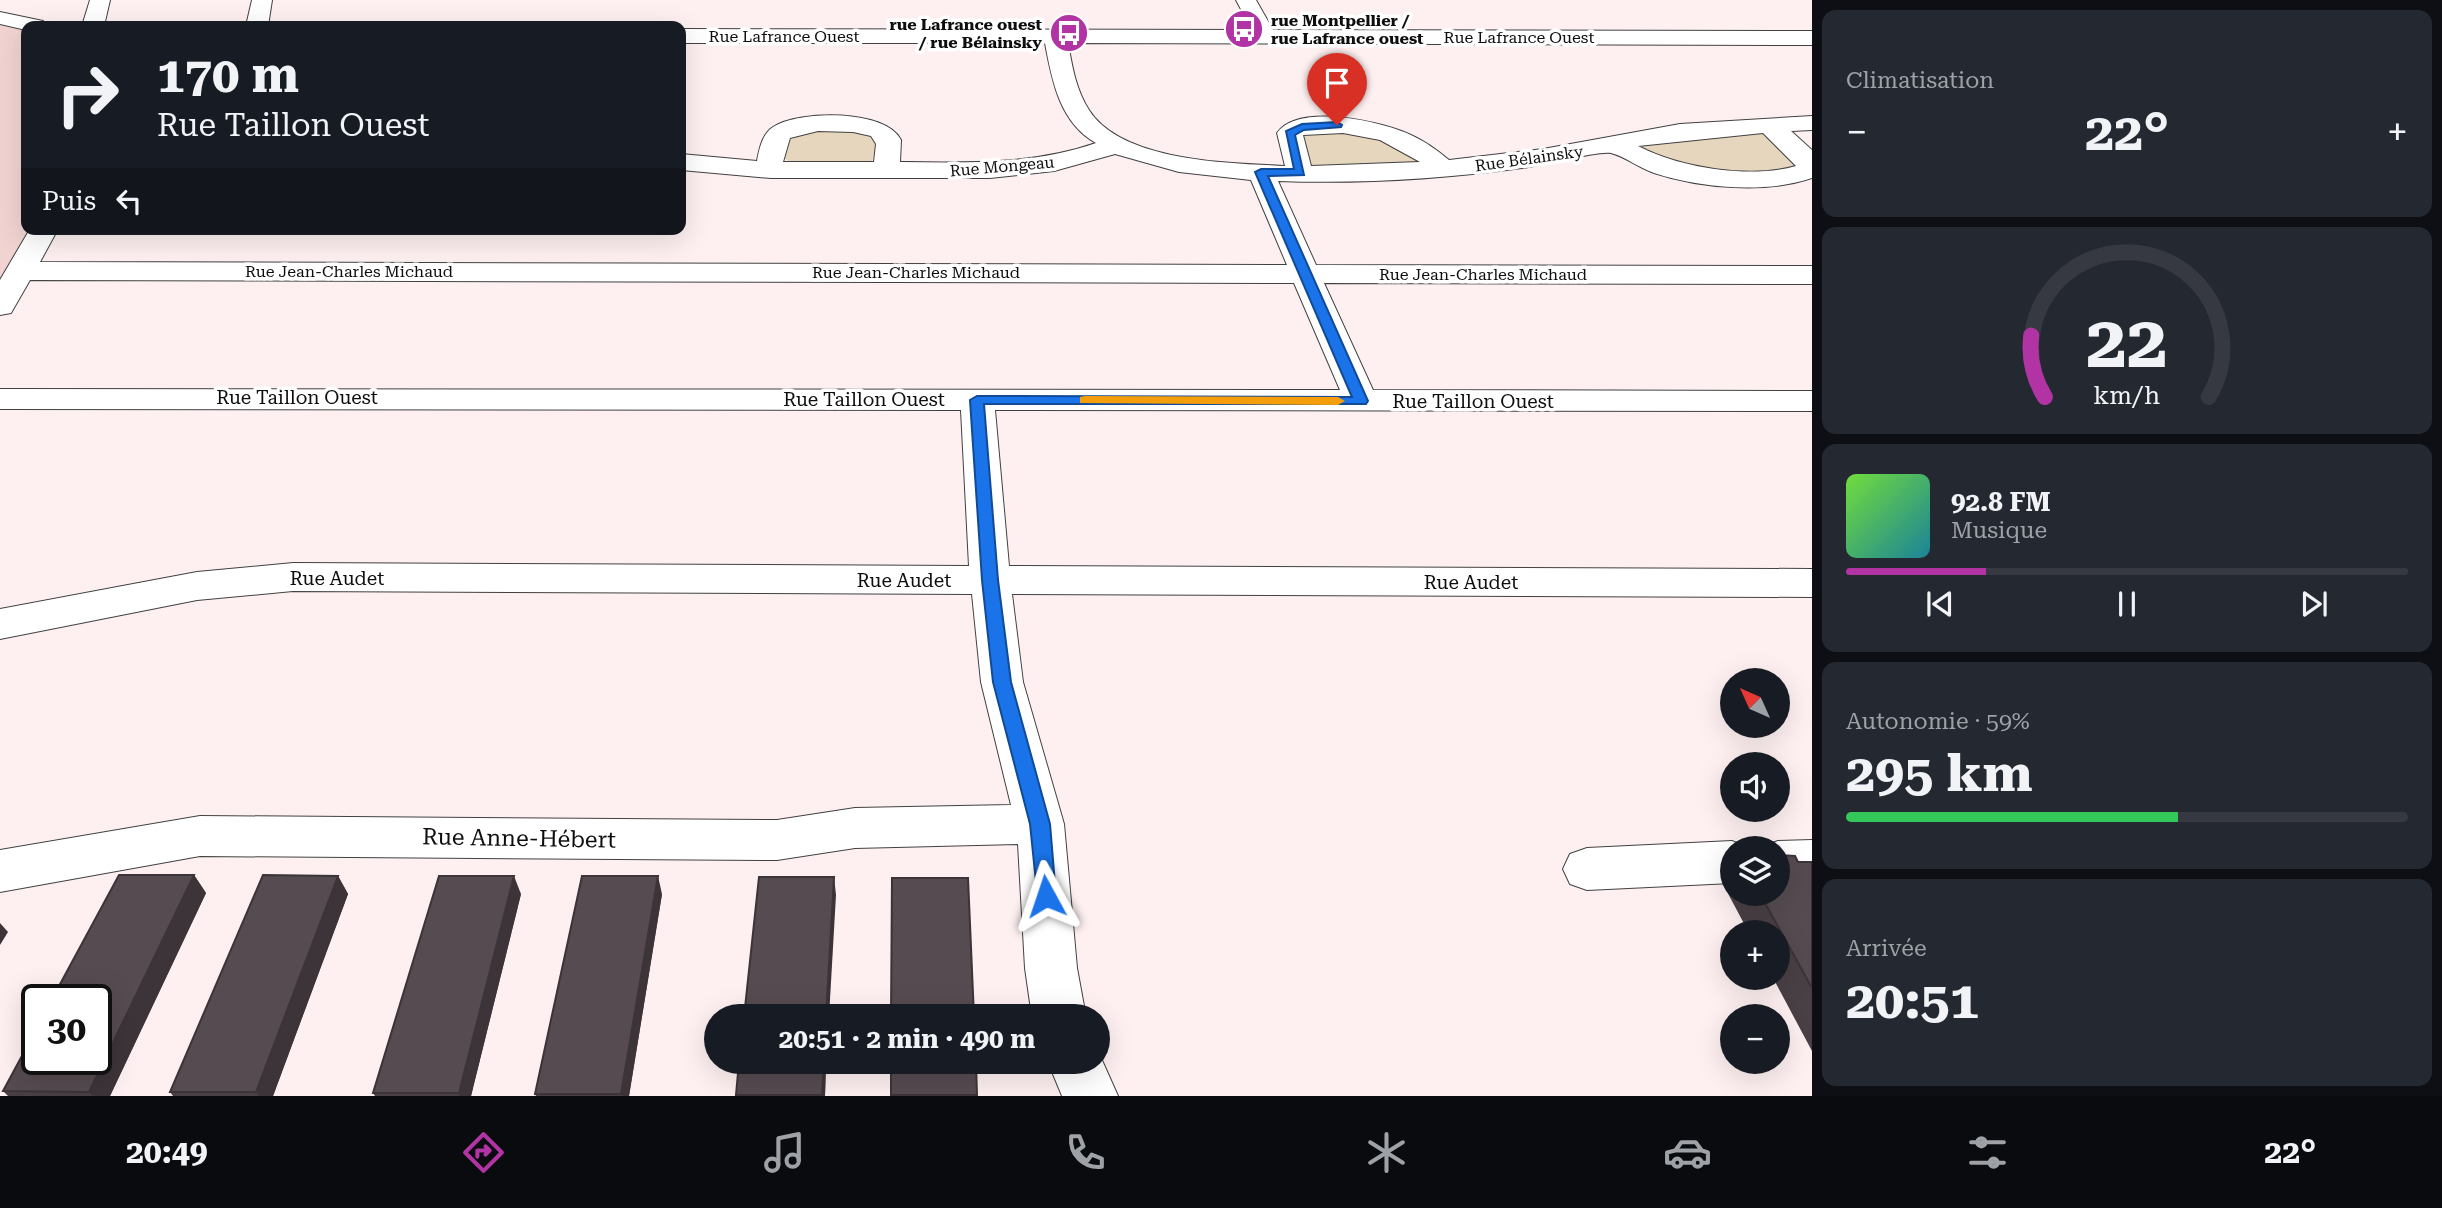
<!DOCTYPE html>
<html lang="fr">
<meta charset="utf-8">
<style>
body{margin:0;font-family:"Roboto Serif",serif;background:#242831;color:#f1f3f6;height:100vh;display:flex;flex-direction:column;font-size:26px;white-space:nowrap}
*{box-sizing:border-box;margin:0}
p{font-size:23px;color:#9ea1a6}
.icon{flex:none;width:38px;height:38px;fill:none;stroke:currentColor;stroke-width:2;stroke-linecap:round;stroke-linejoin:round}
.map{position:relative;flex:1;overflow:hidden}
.details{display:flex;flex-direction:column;gap:10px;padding:10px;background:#0d0f14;width:630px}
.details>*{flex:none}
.top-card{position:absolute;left:21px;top:21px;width:665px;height:214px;border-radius:14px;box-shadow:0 7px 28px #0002;background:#171b24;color:#f1f3f6;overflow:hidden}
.needle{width:46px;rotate:315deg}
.buttons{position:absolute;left:1720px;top:668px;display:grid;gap:14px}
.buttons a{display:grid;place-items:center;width:70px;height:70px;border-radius:50%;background:#171b24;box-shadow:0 7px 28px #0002;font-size:35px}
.speed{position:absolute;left:21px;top:984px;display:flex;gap:14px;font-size:35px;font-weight:700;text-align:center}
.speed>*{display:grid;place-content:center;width:91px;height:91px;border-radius:50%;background:#171b24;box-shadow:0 7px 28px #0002;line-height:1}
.speed .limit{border:4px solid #111;border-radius:10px;background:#fff;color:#111}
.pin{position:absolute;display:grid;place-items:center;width:60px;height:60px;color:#fff;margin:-72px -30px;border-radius:50% 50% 50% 0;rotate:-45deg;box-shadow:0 0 7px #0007}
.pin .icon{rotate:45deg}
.me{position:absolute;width:77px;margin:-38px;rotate:355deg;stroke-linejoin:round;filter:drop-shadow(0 0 5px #0008)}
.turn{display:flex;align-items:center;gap:24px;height:147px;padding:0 21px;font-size:32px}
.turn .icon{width:91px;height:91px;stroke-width:2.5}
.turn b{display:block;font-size:49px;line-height:60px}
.then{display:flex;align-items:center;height:66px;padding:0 21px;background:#0003;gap:14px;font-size:26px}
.big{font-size:52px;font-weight:700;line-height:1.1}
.details .tile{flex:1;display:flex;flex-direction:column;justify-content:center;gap:10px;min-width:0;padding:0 24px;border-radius:14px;background:#242831}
.details .dial{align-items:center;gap:0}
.dial svg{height:182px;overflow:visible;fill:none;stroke:#363941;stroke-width:7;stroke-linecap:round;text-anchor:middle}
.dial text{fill:#f1f3f6;stroke:none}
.song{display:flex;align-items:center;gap:21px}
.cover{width:84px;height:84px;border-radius:10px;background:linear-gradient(135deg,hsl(100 70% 55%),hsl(190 70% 35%))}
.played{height:7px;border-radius:4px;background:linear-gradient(90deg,#b133a4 25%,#363941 25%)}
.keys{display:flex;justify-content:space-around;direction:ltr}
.heat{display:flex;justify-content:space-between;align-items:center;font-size:38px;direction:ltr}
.charge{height:10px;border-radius:5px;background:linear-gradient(90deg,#34c759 59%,#363941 0)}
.trip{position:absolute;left:704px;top:1004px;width:406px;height:70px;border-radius:35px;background:#171b24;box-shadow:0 7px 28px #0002;font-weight:700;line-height:70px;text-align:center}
.tabs{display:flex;height:112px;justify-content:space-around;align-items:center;background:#090b0e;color:#9ea1a6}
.tabs .icon{width:49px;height:49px}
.tabs .on{color:#b133a4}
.tabs b{font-size:32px;color:#f1f3f6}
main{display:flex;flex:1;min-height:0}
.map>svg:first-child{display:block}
.farmland{fill:#f1d4d2}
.green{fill:#e5d6bd}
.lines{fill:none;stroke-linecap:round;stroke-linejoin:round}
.minor-casing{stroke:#414141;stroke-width:2}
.minor{fill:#fff;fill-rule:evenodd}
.wall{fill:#494045}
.shaded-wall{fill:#3c3438}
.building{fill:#554b50;stroke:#3c3438;stroke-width:2}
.route{fill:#1a73e8;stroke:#114b97;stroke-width:2}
.slow{fill:#f59e0b}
.labels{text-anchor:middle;stroke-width:7;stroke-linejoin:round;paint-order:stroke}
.far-poi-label{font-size:16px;font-weight:bold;fill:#0e0e0e;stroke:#fff;text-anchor:start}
.far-street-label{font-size:16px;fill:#0e0e0e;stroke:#fff}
.street-label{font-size:19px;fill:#0e0e0e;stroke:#fff}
.near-street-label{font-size:23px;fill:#0e0e0e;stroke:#fff}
</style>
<main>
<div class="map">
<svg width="1812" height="1096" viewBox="0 0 1812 1096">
<rect width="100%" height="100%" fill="#fef0f1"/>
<path class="farmland" d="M0,24L26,31V229H30L0,281Z"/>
<g class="green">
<path d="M850,128L879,138L872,161L793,164L782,157L785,140L793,133Z"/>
<path d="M1366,131L1424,162L1313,166L1308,164L1299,135Z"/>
<path d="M1763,131L1799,167L1769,172L1696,170L1639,151L1637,144Z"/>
</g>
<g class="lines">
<g class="minor-casing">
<g id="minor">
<path d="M90,0H110L104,26H82Z"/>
<path d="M252,0H272L268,26H246Z"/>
<path d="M1236,0H1256L1273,30L1812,31V45L1068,43C1072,66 1076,90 1089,110C1122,162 1230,163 1285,166L1277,133C1299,102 1385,122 1413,136C1426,142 1438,151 1449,160L1543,149L1680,124L1812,116V130L1791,131L1812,150V178C1766,194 1700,188 1654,173C1639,168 1626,157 1611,153C1600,150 1539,166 1522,168C1442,179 1360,184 1278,181L1316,265L1812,266V284L1324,283L1373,390L1812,391V411L995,410L1009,566L1812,569V597L1012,594L1023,682L1064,824L1077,968L1086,1017H1032L1025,968L1018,844L855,848L777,860L200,856L0,892V850L200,816L777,820L855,808L1011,805L981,682L972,594L293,591L197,600L0,639V609L197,572L293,563L969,566L961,410L0,409V389L1340,390L1294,283L30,280L11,313L0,315V280L30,229H58L40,262L1287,265L1251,180L1179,172L1115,154L1054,171L990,178H771L681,170V154L757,161C759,150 762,134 773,127C799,110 886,109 901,140L900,162C966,163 1033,165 1096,143C1060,123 1052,81 1045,43H681V29L1252,30ZM818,131L853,132L871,136L876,144L874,162H783L790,138ZM1343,133L1380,140L1420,162L1311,166L1303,135ZM1763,133L1796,166C1750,179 1680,168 1638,146Z"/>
<path d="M0,12L43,21L46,26H26V30L0,24Z"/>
<path d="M1812,840V882L1778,883V849L1761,847L1778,841Z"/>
<path d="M1732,841L1750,849H1732V883L1587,890L1570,884L1563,869L1570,854L1587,848Z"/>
<path d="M1097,1049L1118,1096H1062L1048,1062H1097Z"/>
</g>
</g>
<use href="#minor" class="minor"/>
</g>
<g class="wall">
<path d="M1798,862H1812V1051L1773,978H1778V933H1749L1724,886L1732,876V894H1778Z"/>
<path d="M194,875L206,893L110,1096H8L3,1091Z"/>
<path d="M338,876L348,894L273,1096H173L170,1092Z"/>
<path d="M521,894L471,1096H375L373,1093Z"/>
<path d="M662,894L629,1096H536L535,1094Z"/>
<path d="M826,1062L825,1096H736V1095Z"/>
<path d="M891,1062H976L977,1096H891Z"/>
</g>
<g class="shaded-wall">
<path d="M194,875L206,893L110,1096H93L89,1092Z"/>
<path d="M338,876L348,894L273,1096H259L256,1092Z"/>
<path d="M514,876L521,894L471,1096H460L459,1093Z"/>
<path d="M658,876L662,894L629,1096H622L621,1094Z"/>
<path d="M834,877L836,895L829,1017H826Z"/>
<path d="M0,923L8,932L0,945Z"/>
<path d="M824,1062H826L825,1096H822Z"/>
</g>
<g class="building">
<path d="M1778,855L1795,856L1798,862H1812V988L1760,894H1778Z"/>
<path d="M119,875H194L89,1092L3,1091L37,1028V1059H96V999H52Z"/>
<path d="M263,875L338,876L256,1092H170Z"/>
<path d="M439,876H514L459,1093H373Z"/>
<path d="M582,876H658L621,1094H535Z"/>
<path d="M759,877H834L826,1017H744Z"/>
<path d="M892,878H968L974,1017H891Z"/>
<path d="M739,1062H824L822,1095H736Z"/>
<path d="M891,1062H976L977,1095H891Z"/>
</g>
<path class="route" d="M1337,122L1342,125L1341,127L1304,130L1295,135L1304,175L1268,176L1368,401L1366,404H984L998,580L1011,682L1050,824L1056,896L1053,902L1046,905L1038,902L1030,824L993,682L982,580L970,400L977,396L1352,397L1255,172L1261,169H1294L1286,131L1302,124Z"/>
<path class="slow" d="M1085,396L1338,397L1345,401L1338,405L1080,403V397Z"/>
<defs>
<g id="bus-disc" transform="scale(2.0125)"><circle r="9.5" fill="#b133a4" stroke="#fff"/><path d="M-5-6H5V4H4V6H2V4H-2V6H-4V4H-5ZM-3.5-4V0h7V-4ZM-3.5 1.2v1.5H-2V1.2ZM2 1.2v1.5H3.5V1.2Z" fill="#fff"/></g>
</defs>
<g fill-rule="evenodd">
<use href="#bus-disc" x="1244" y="29"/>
<use href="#bus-disc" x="1069" y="33"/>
</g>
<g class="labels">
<g class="far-poi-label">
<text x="1271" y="26">rue Montpellier /<tspan x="1271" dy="18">rue Lafrance ouest</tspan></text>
<text x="1042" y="30" text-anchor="end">rue Lafrance ouest<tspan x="1042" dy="18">/ rue Bélainsky</tspan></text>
</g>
<g class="far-street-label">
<text x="784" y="42">Rue Lafrance Ouest</text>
<text x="1519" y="43">Rue Lafrance Ouest</text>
<text transform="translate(1529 158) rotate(-8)" y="6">Rue Bélainsky</text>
<text transform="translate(1002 166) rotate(-5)" y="6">Rue Mongeau</text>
<text x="349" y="277">Rue Jean-Charles Michaud</text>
<text x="916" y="278">Rue Jean-Charles Michaud</text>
<text x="1483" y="280">Rue Jean-Charles Michaud</text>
</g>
<g class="street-label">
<text x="297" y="404">Rue Taillon Ouest</text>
<text x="864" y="406">Rue Taillon Ouest</text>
<text x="1473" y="408">Rue Taillon Ouest</text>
<text x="337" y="585">Rue Audet</text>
<text x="904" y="587">Rue Audet</text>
<text x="1471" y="589">Rue Audet</text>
</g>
<g class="near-street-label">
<text transform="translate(519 838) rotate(1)" y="8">Rue Anne-Hébert</text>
</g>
</g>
</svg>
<div class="buttons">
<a><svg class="needle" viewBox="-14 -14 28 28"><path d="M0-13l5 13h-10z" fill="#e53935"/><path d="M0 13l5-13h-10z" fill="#9ea1a6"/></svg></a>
<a><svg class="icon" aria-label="sound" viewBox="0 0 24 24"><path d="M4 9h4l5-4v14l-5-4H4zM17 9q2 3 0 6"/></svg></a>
<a><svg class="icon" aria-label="layers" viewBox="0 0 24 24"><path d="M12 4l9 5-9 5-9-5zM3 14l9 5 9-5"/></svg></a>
<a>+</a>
<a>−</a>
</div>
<div class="speed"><div class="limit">30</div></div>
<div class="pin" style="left:1337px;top:125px;background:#d93025"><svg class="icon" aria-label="arrive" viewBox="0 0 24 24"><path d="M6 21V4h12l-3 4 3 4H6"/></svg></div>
<svg class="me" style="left:1046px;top:896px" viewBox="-20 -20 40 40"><path d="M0-17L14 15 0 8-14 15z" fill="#1a73e8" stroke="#fff" stroke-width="4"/></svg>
<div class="trip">20:51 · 2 min · 490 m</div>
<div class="top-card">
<div class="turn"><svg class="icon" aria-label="right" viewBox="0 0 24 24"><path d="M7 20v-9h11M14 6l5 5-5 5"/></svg><div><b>170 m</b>Rue Taillon Ouest</div></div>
<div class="then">Puis<svg class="icon" aria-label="left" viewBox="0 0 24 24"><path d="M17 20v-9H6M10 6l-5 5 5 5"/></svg></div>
</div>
</div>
<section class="details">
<div class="tile"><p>Climatisation</p>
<div class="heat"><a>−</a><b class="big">22°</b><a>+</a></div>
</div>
<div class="tile dial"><svg viewBox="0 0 100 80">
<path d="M14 69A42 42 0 1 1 86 69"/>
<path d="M14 69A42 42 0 0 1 8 42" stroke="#b133a4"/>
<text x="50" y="56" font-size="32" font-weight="700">22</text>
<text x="50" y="72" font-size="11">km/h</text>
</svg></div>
<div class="tile">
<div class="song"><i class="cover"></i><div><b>92.8 FM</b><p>Musique</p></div></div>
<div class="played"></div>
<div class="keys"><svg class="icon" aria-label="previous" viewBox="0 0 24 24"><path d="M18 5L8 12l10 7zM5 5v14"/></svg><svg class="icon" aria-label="pause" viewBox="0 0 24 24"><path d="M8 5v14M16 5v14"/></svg><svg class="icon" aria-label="next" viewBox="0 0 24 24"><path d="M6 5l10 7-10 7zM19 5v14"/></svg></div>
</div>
<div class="tile"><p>Autonomie · 59%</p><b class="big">295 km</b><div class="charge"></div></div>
<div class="tile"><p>Arrivée</p><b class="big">20:51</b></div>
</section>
</main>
<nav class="tabs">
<b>20:49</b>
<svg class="icon on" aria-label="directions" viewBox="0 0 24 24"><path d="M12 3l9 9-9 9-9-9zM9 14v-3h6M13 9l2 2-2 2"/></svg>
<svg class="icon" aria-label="music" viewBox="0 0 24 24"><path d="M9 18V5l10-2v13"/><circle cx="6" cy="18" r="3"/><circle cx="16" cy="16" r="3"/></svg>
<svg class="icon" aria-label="phone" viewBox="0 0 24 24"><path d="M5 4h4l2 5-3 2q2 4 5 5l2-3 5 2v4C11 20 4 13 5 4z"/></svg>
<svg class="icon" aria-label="climate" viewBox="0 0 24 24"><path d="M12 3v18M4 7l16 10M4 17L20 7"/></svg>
<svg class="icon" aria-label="car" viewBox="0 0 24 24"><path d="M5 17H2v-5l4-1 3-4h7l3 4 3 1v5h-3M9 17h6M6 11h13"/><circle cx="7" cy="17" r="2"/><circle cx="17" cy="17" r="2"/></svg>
<svg class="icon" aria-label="filters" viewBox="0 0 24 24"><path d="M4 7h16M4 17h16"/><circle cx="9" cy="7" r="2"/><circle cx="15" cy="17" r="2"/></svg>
<b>22°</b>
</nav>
